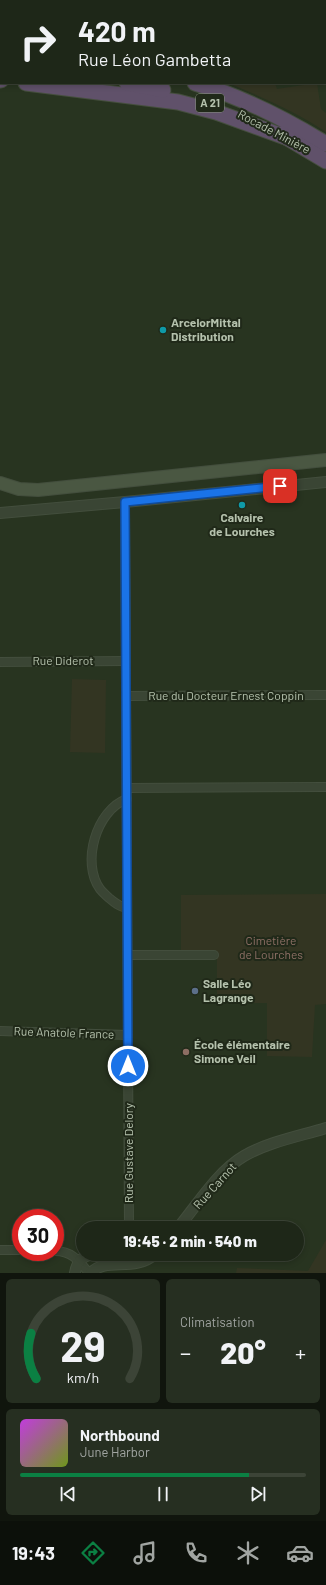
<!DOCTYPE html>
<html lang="fr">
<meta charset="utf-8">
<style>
body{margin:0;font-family:Barlow,sans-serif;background:#262f21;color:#f1f3f6;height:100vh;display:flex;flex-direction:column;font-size:15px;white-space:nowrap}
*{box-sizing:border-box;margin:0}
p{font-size:13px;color:#a1a5a2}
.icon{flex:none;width:22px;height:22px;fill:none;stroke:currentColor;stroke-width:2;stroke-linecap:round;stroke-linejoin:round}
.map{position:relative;height:1273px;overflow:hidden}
.sheet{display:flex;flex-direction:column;gap:6px;padding:6px;background:#10150d;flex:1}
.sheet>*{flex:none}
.top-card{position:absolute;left:0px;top:0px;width:326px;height:84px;box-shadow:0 2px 6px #0003,0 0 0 1px #3c4437;background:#1e2718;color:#f1f3f6;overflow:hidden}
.speed{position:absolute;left:12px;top:1209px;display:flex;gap:8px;font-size:20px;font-weight:700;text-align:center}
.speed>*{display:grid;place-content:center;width:52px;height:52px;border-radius:50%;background:#1e2718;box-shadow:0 2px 6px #0003,0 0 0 1px #3c4437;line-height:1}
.speed .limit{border:6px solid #d22;background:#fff;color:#111}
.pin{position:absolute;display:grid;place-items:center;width:34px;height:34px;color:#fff;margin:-17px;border-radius:8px;box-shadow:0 2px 6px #0006}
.me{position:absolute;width:44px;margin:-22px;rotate:0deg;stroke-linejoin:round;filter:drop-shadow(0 0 3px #0008)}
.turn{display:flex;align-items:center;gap:14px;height:84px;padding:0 12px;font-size:18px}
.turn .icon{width:52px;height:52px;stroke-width:2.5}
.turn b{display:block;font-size:28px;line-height:34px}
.big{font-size:30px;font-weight:800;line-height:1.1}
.sheet .tile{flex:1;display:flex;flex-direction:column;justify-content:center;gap:6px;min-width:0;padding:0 14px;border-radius:6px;background:#262f21}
.sheet .dial{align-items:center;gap:0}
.dial svg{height:104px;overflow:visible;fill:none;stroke:#3c4437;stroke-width:7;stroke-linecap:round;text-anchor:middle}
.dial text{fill:#f1f3f6;stroke:none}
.song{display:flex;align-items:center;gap:12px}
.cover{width:48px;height:48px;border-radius:6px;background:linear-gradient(135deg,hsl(290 70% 55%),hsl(80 70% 35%))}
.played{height:4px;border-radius:2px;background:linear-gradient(90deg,#0b8043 80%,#3c4437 80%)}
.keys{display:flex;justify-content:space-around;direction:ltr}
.heat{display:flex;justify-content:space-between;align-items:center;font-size:22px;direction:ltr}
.sheet .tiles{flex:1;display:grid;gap:6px;grid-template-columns:1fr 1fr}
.tile:last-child{grid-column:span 2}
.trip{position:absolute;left:76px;top:1221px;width:228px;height:40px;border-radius:20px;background:#1e2718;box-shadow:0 2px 6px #0003,0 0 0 1px #3c4437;font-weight:800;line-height:40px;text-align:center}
.tab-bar{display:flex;height:64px;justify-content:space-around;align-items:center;background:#0c100a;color:#a1a5a2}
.tab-bar .icon{width:28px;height:28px}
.tab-bar .active{color:#0b8043}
.tab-bar b{font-size:18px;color:#f1f3f6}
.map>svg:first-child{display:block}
.green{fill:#333522}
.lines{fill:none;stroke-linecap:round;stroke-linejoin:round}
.minor-casing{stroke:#434e3d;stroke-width:10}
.tertiary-casing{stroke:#434e3d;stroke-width:12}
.secondary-casing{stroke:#434e3d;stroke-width:14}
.motorway-casing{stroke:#454f3e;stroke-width:17}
.minor{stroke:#3a4534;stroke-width:8}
.tertiary{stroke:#3a4534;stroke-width:10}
.secondary{stroke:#4a5742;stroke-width:12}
.motorway{stroke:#60516a;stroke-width:15}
.route-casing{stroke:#114b97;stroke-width:10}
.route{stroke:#1a73e8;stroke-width:7}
.culture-dot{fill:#0f9aa8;stroke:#202919;stroke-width:1.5}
.service-dot{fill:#5c6f8a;stroke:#202919;stroke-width:1.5}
.education-dot{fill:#8d6e63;stroke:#202919;stroke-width:1.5}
.labels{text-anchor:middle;stroke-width:4;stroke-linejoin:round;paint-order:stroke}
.shield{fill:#202919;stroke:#889481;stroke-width:1}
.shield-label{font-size:11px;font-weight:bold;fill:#b5c2ad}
.street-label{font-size:12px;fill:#b5c2ad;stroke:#202919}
.poi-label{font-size:12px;font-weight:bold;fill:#b5c2ad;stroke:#202919;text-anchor:start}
.park-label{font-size:12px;fill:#907167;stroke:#202919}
</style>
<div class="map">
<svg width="326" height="1273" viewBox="0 0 326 1273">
<rect width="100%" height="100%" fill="#283420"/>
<g class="green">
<path d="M82,0H231L232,1H82Z"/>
<path d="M228,83H275L277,89L317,83L321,109L326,113V132C296,112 262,97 228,83Z"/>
<path d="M72,679L106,680L105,753L70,752Z"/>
<path d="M326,894V1004L315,1005L312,1057L267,1056V1003H217V951L181,950V895Z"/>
<path d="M326,1240V1273H236L237,1268L308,1271Z"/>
</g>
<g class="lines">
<g class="minor-casing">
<g id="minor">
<path d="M17,0V1"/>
<path d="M295,0L296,1"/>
<path d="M325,24H326"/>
<path d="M125,502L129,1228"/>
<path d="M0,662L126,661"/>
<path d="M126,696L326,695"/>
<path d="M127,788L326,787"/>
<path d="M127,799C96,810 81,863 100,889C103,893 106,895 109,898C115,903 120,907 127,908"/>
<path d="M128,955H214"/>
<path d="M0,1031L128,1035"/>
<path d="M0,1250H21"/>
<path d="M55,1251C72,1251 79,1261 89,1273"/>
</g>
</g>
<g class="tertiary-casing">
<g id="tertiary">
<path d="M0,513L125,502L326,482"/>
<path d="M178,1228C197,1205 218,1171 244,1156C268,1142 300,1136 326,1128"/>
<path d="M96,1254H145"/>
<path d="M75,1273C77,1261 83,1255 95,1254"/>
<path d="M91,1273C106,1256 134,1273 155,1254"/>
</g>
</g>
<g class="secondary-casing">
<path id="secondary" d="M0,483L19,489L38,490L326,460"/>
</g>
<g class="motorway-casing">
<g id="motorway">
<path d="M0,46L1,47"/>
<path d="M0,61H1"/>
<path d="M0,80H1"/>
<path d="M26,83L178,102L216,112L288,138"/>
<path d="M127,83L163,90"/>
<path d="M195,83C242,97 284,118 326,144"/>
<path d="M281,134L326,161"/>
</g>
</g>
<use href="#minor" class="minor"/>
<use href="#tertiary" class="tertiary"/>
<use href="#secondary" class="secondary"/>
<use href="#motorway" class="motorway"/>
</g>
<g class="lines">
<g class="route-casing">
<path id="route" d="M128,1066L125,502L280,486"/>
</g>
<use href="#route" class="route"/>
</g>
<g class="culture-dot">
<circle cx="163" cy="330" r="4"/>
<circle cx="242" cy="505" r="4"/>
</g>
<circle class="service-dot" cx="195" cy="991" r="4"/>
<circle class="education-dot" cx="186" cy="1052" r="4"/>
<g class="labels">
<rect class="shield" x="196" y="94" width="28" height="18" rx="3"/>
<g class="shield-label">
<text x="210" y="107">A 21</text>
</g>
<g class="street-label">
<text transform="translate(274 132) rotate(28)" y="4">Rocade Minière</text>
<text x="63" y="665">Rue Diderot</text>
<text x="226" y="700">Rue du Docteur Ernest Coppin</text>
<text transform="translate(64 1033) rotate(2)" y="4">Rue Anatole France</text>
<text transform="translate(129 1153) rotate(-90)" y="4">Rue Gustave Delory</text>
<text transform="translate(215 1186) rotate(-48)" y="4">Rue Carnot</text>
</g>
<g class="poi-label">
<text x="171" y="327">ArcelorMittal<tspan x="171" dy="14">Distribution</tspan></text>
<text x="242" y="522" text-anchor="middle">Calvaire<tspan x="242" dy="14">de Lourches</tspan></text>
<text x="203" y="988">Salle Léo<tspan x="203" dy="14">Lagrange</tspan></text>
<text x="194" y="1049">École élémentaire<tspan x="194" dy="14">Simone Veil</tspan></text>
</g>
<g class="park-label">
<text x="271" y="945">Cimetière<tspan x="271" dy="14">de Lourches</tspan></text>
</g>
</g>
</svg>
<div class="speed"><div class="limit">30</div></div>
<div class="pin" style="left:280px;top:486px;background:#d93025"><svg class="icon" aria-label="arrive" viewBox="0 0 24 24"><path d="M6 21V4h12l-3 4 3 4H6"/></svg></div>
<svg class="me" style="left:128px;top:1066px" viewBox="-20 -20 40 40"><circle r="17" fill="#1a73e8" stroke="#fff" stroke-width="3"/><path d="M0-11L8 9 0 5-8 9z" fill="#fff"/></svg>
<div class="trip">19:45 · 2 min · 540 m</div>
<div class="top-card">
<div class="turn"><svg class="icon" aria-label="right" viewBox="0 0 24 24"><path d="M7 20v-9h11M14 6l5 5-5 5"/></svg><div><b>420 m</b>Rue Léon Gambetta</div></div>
</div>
</div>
<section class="sheet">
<div class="tiles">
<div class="tile dial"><svg viewBox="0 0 100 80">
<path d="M14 69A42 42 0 1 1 86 69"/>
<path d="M14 69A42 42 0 0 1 10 34" stroke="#0b8043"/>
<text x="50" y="56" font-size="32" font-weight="700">29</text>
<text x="50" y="72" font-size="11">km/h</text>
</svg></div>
<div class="tile"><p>Climatisation</p>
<div class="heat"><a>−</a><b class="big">20°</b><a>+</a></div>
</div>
<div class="tile">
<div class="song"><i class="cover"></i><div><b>Northbound</b><p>June Harbor</p></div></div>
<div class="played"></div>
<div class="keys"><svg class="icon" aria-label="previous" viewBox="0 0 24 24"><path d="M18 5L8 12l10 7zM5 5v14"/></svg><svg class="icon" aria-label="pause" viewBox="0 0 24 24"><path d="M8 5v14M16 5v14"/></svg><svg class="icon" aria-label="next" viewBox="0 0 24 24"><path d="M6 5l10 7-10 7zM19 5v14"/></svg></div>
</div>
</div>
</section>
<nav class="tab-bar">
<b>19:43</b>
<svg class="icon active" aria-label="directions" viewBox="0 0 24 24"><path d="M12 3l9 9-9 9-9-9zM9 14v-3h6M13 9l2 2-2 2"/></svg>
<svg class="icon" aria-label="music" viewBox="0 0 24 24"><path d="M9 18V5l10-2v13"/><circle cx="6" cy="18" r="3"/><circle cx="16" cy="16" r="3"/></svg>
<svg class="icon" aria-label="phone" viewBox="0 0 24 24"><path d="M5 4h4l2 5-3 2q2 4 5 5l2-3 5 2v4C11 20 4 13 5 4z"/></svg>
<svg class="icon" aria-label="climate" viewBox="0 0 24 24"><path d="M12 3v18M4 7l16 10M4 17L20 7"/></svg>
<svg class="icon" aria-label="car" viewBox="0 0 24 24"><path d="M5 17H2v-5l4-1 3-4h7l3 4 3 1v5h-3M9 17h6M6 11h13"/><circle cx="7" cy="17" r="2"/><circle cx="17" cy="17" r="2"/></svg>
</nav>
